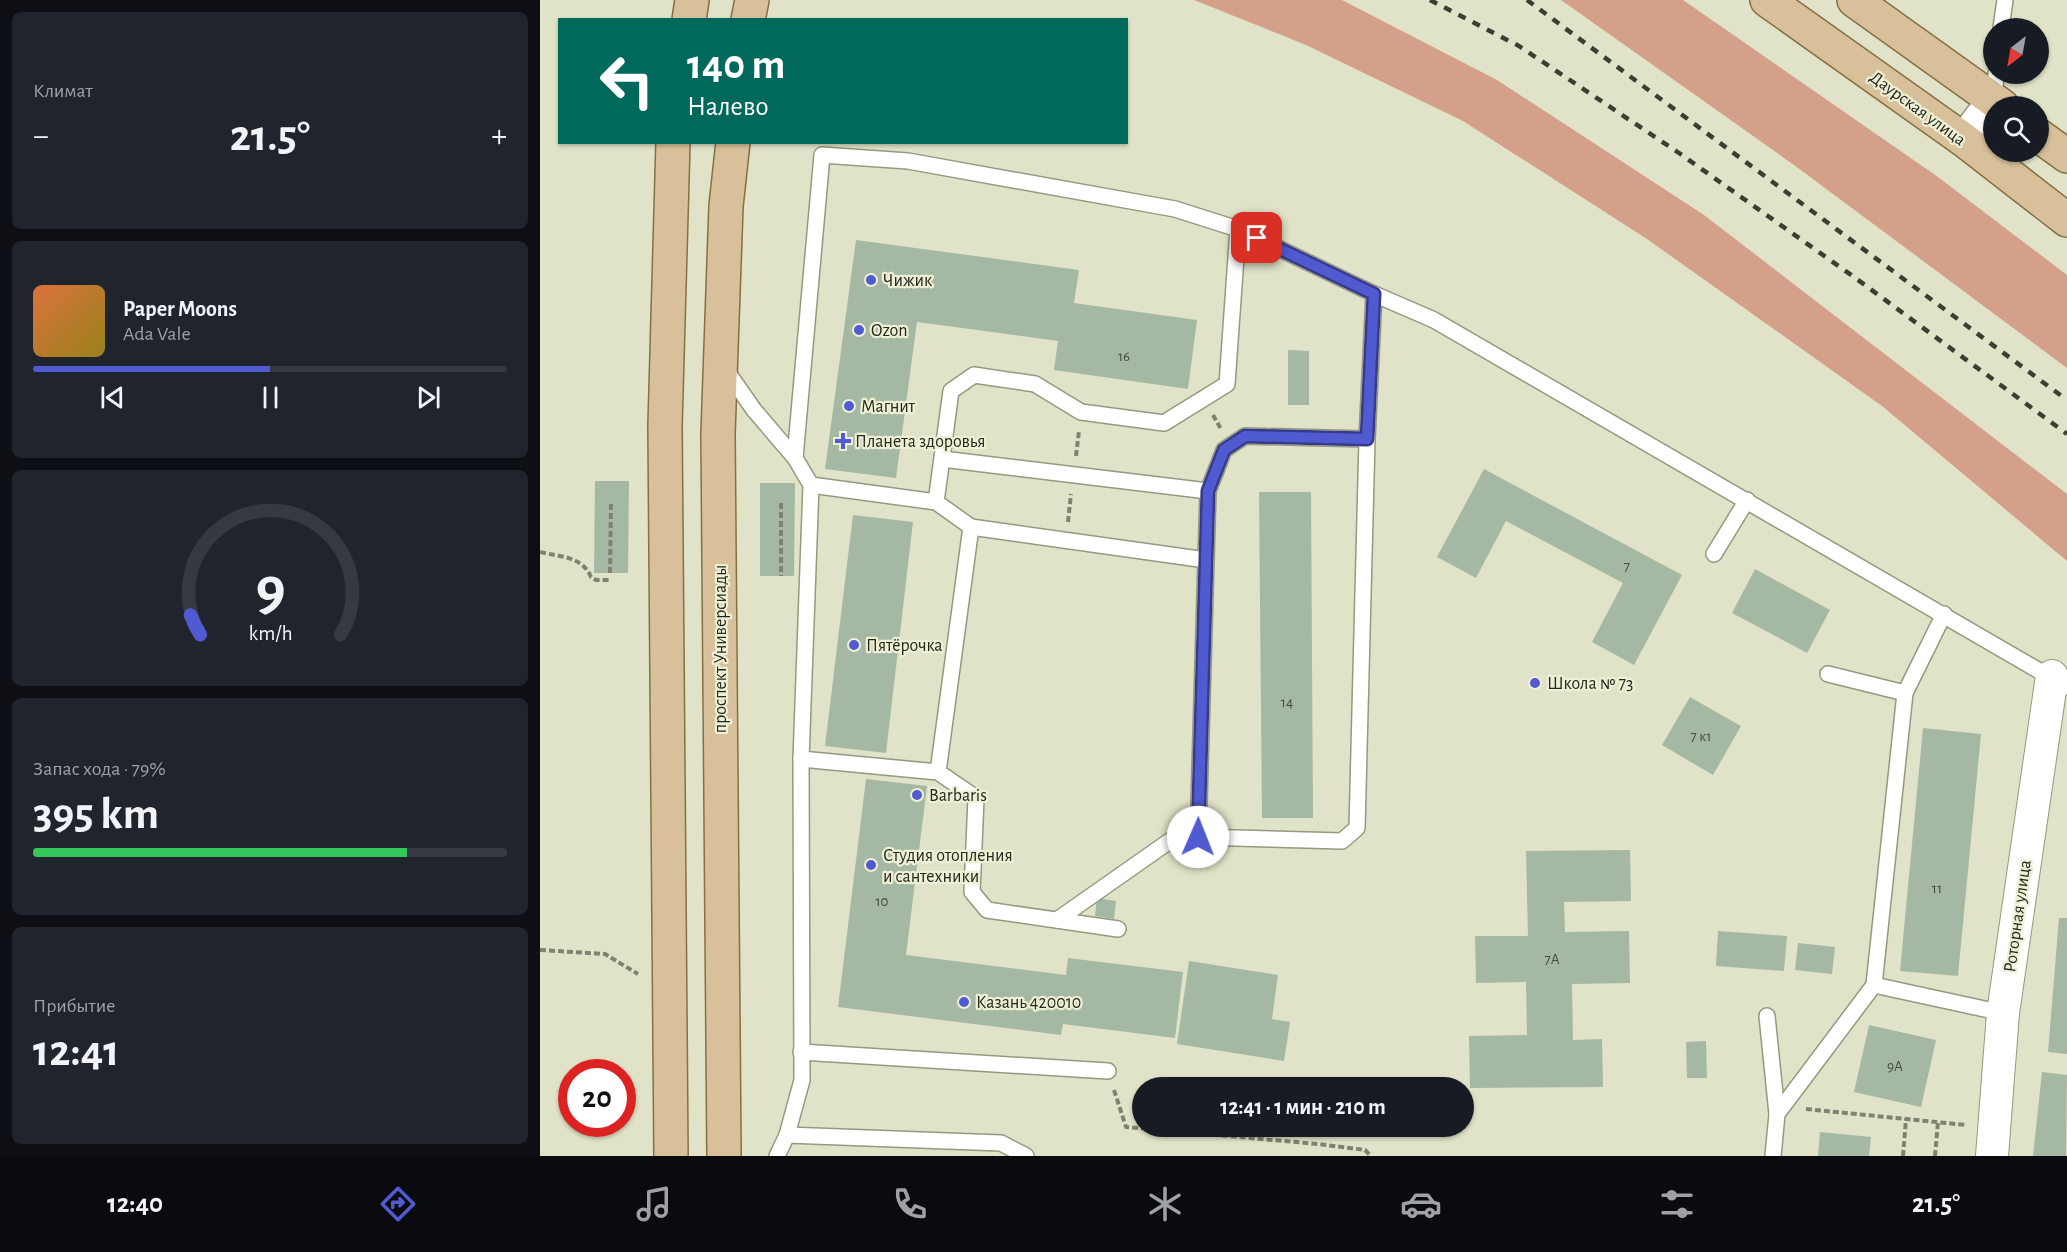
<!DOCTYPE html>
<html lang="ru">
<meta charset="utf-8">
<style>
body{margin:0;font-family:"Alegreya Sans",sans-serif;background:#20242c;color:#f1f3f6;height:100vh;display:flex;flex-direction:column;font-size:22px;white-space:nowrap}
*{box-sizing:border-box;margin:0}
p{font-size:20px;color:#9ea1a6}
.icon{flex:none;width:33px;height:33px;fill:none;stroke:currentColor;stroke-width:2;stroke-linecap:round;stroke-linejoin:round}
.map{position:relative;flex:1;overflow:hidden}
.drawer{display:flex;flex-direction:column;gap:12px;padding:12px;background:#0d0f14;width:540px}
.drawer>*{flex:none}
.guide{position:absolute;left:18px;top:18px;width:570px;height:126px;border-radius:0px;box-shadow:0 2px 4px #0004;background:#00695c;color:#fff;overflow:hidden}
.needle{width:39px;rotate:211deg}
.fabs{position:absolute;left:1443px;top:18px;display:grid;gap:12px}
.fabs a{display:grid;place-items:center;width:66px;height:66px;border-radius:50%;background:#171b24;box-shadow:0 2px 4px #0004;font-size:30px}
.speed{position:absolute;left:18px;top:1059px;display:flex;gap:12px;font-size:30px;font-weight:700;text-align:center}
.speed>*{display:grid;place-content:center;width:78px;height:78px;border-radius:50%;background:#171b24;box-shadow:0 2px 4px #0004;line-height:1}
.speed .limit{border:9px solid #d22;background:#fff;color:#111}
.pin{position:absolute;display:grid;place-items:center;width:51px;height:51px;color:#fff;margin:-26px;border-radius:12px;box-shadow:0 3px 9px #0006}
.me{position:absolute;width:66px;margin:-33px;rotate:1deg;stroke-linejoin:round;filter:drop-shadow(0 0 4px #0008)}
.turn{display:flex;align-items:center;gap:21px;height:126px;padding:0 30px;font-size:27px}
.turn .icon{width:78px;height:78px;stroke-width:2.5}
.turn b{display:block;font-size:42px;line-height:51px}
.big{font-size:45px;font-weight:700;line-height:1.1}
.drawer .widget{flex:1;display:flex;flex-direction:column;justify-content:center;gap:9px;min-width:0;padding:0 21px;border-radius:9px;background:#20242c}
.drawer .dial{align-items:center;gap:0}
.dial svg{height:156px;overflow:visible;fill:none;stroke:#363941;stroke-width:7;stroke-linecap:round;text-anchor:middle}
.dial text{fill:#f1f3f6;stroke:none}
.song{display:flex;align-items:center;gap:18px}
.cover{width:72px;height:72px;border-radius:9px;background:linear-gradient(135deg,hsl(20 70% 55%),hsl(50 70% 35%))}
.played{height:6px;border-radius:3px;background:linear-gradient(90deg,#515bd1 50%,#363941 50%)}
.keys{display:flex;justify-content:space-around;direction:ltr}
.heat{display:flex;justify-content:space-between;align-items:center;font-size:33px;direction:ltr}
.charge{height:9px;border-radius:4px;background:linear-gradient(90deg,#34c759 79%,#363941 0)}
.trip{position:absolute;left:592px;top:1077px;width:342px;height:60px;border-radius:30px;background:#171b24;box-shadow:0 2px 4px #0004;font-weight:700;line-height:60px;text-align:center}
.tab-bar{display:flex;height:96px;justify-content:space-around;align-items:center;background:#090b0e;color:#9ea1a6}
.tab-bar .icon{width:42px;height:42px}
.tab-bar .current{color:#515bd1}
.tab-bar b{font-size:27px;color:#f1f3f6}
main{display:flex;flex:1;min-height:0}
.map>svg:first-child{display:block}
.green{fill:#d4a08a}
.building{fill:#a5b8a4}
.lines{fill:none;stroke-linecap:round;stroke-linejoin:round}
.service-casing{stroke:#96987f;stroke-width:18}
.minor-casing{stroke:#96987f;stroke-width:34}
.secondary-casing{stroke:#96987f;stroke-width:36}
.primary-casing{stroke:#886f43;stroke-width:36}
.path{stroke:#808270;stroke-width:4;stroke-dasharray:6 3;stroke-linecap:butt}
.service{stroke:#fff;stroke-width:15}
.minor{stroke:#fff;stroke-width:32}
.secondary{stroke:#fff;stroke-width:33}
.primary{stroke:#d7c09a;stroke-width:33}
.rail{stroke:#3d3e32;stroke-width:4.5;stroke-dasharray:8 8;stroke-linecap:butt}
.route-casing{stroke:#353b88;stroke-width:15}
.route{stroke:#515bd1;stroke-width:10}
.poi-dot{fill:#515bd1;stroke:#eef0d5;stroke-width:2}
.labels{text-anchor:middle;stroke-width:4.5;stroke-linejoin:round;paint-order:stroke}
.number-label{font-size:15px;fill:#464b3f}
.street-label{font-size:18px;fill:#26271d;stroke:#eef0d5}
.poi-label{font-size:18px;fill:#26271d;stroke:#eef0d5;text-anchor:start}
</style>
<main>
<section class="drawer">
<div class="widget"><p>Климат</p>
<div class="heat"><a>−</a><b class="big">21.5°</b><a>+</a></div>
</div>
<div class="widget">
<div class="song"><i class="cover"></i><div><b>Paper Moons</b><p>Ada Vale</p></div></div>
<div class="played"></div>
<div class="keys"><svg class="icon" aria-label="previous" viewBox="0 0 24 24"><path d="M18 5L8 12l10 7zM5 5v14"/></svg><svg class="icon" aria-label="pause" viewBox="0 0 24 24"><path d="M8 5v14M16 5v14"/></svg><svg class="icon" aria-label="next" viewBox="0 0 24 24"><path d="M6 5l10 7-10 7zM19 5v14"/></svg></div>
</div>
<div class="widget dial"><svg viewBox="0 0 100 80">
<path d="M14 69A42 42 0 1 1 86 69"/>
<path d="M14 69A42 42 0 0 1 9 59" stroke="#515bd1"/>
<text x="50" y="56" font-size="32" font-weight="700">9</text>
<text x="50" y="72" font-size="11">km/h</text>
</svg></div>
<div class="widget"><p>Запас хода · 79%</p><b class="big">395 km</b><div class="charge"></div></div>
<div class="widget"><p>Прибытие</p><b class="big">12:41</b></div>
</section>
<div class="map">
<svg width="1527" height="1156" viewBox="0 0 1527 1156">
<rect width="100%" height="100%" fill="#e1e3c8"/>
<g class="green">
<path d="M654,0H802L957,80L1164,215L1527,494V561L1342,406L1107,239L923,121L766,45Z"/>
<path d="M1021,0H1143L1398,177L1527,275V368L1254,165Z"/>
</g>
<g class="building">
<path d="M316,240L539,270L534,303L657,320L648,389L514,370L518,341L377,322L356,478L285,469Z"/>
<path d="M748,350L769,351V405H748Z"/>
<path d="M944,469L1142,575L1094,665L1052,642L1083,583L966,521L936,578L897,557Z"/>
<path d="M55,481H89L88,573H54Z"/>
<path d="M220,483H255L254,576H220Z"/>
<path d="M719,492H771L773,818H722Z"/>
<path d="M313,515L373,522L346,753L285,746Z"/>
<path d="M1215,569L1290,610L1267,653L1192,613Z"/>
<path d="M1150,697L1201,726L1173,775L1122,745Z"/>
<path d="M1383,728L1441,734L1418,976L1360,971Z"/>
<path d="M326,779L387,786L366,955L526,975L528,958L643,972L635,1038L523,1024L521,1035L298,1007Z"/>
<path d="M1090,850L1091,901L1024,902L1025,932L1089,931L1090,983L1032,984L1033,1040L1062,1039L1063,1087L930,1088L929,1036L987,1035L986,982L936,983L935,936H988L986,851Z"/>
<path d="M557,898L576,901L574,919L555,916Z"/>
<path d="M1519,918H1527V1054L1508,1052Z"/>
<path d="M1178,931L1247,936L1244,971L1176,966Z"/>
<path d="M1258,943L1295,947L1292,974L1255,970Z"/>
<path d="M649,961L738,975L732,1019L750,1022L744,1061L637,1044Z"/>
<path d="M1329,1025L1396,1040L1381,1107L1314,1092Z"/>
<path d="M1166,1041L1167,1078H1147L1146,1042Z"/>
<path d="M1502,1072L1527,1075L1526,1156H1493Z"/>
<path d="M1280,1132L1331,1137L1329,1156H1278Z"/>
</g>
<g class="lines">
<g class="service-casing">
<g id="service">
<path d="M1461,28L1465,0"/>
<path d="M1454,101L1456,74"/>
<path d="M186,370L214,410L255,458L271,485L261,759L262,1080L247,1135L237,1156"/>
<path d="M255,458L282,155L368,161L635,209L698,229L834,294L894,320L1527,687"/>
<path d="M402,459L668,491"/>
<path d="M271,485L396,502L431,527L398,772"/>
<path d="M396,502L411,391L434,375L495,384L541,412L624,423L687,384L698,229"/>
<path d="M431,527L666,560"/>
<path d="M1174,554L1207,500"/>
<path d="M1288,674L1365,693"/>
<path d="M261,759L398,772L436,798L432,892L447,910L578,929"/>
<path d="M658,837L668,491L684,450L705,436L827,439"/>
<path d="M517,920L631,840L658,837L802,841L817,828L827,439L834,294"/>
<path d="M1334,985L1365,693L1404,614"/>
<path d="M1227,1016L1237,1114"/>
<path d="M261,1052L568,1071"/>
<path d="M247,1135L461,1143L486,1156"/>
<path d="M1233,1156L1237,1114L1334,985L1463,1013"/>
</g>
</g>
<g class="minor-casing">
<path id="minor" d="M1452,1156L1463,1013L1512,676"/>
</g>
<g class="secondary-casing">
<path id="secondary" d="M1424,140L1454,101"/>
</g>
<g class="primary-casing">
<g id="primary">
<path d="M1227,0L1424,140L1527,220"/>
<path d="M1314,0L1462,106"/>
<path d="M149,20L152,0"/>
<path d="M208,20L212,0"/>
<path d="M1498,135L1527,156"/>
<path d="M131,1156L125,426L133,142"/>
<path d="M184,1156L178,434L186,206L193,142"/>
</g>
</g>
<g class="path">
<path d="M673,415L681,429"/>
<path d="M536,456L539,431"/>
<path d="M241,503V576"/>
<path d="M528,522L531,494"/>
<path d="M0,552C21,557 42,556 51,577L56,580H70"/>
<path d="M70,573L71,503"/>
<path d="M0,950L65,954L98,974"/>
<path d="M574,1090L586,1127L778,1144L825,1150L831,1156"/>
<path d="M1266,1109L1426,1125"/>
<path d="M1363,1156L1366,1119"/>
<path d="M1395,1156L1398,1122"/>
</g>
<use href="#service" class="service"/>
<use href="#minor" class="minor"/>
<use href="#secondary" class="secondary"/>
<use href="#primary" class="primary"/>
<g class="rail">
<path d="M890,0L979,46L1139,153L1314,277L1527,434"/>
<path d="M987,0L1527,400"/>
</g>
</g>
<g class="lines">
<g class="route-casing">
<path id="route" d="M658,837L668,491L684,450L705,436L827,439L834,294L717,238"/>
</g>
<use href="#route" class="route"/>
</g>
<g class="poi-dot">
<circle cx="331" cy="280" r="6"/>
<circle cx="319" cy="330" r="6"/>
<circle cx="309" cy="406" r="6"/>
<path d="M300 432h6v6h6v6h-6v6h-6v-6h-6v-6h6z"/>
<circle cx="314" cy="645" r="6"/>
<circle cx="995" cy="683" r="6"/>
<circle cx="377" cy="795" r="6"/>
<circle cx="331" cy="865" r="6"/>
<circle cx="424" cy="1002" r="6"/>
</g>
<g class="labels">
<g class="number-label">
<text x="584" y="361">16</text>
<text x="1087" y="571">7</text>
<text x="747" y="707">14</text>
<text x="1161" y="741">7 к1</text>
<text x="1397" y="893">11</text>
<text x="342" y="906">10</text>
<text x="1012" y="964">7А</text>
<text x="1355" y="1071">9А</text>
</g>
<g class="street-label">
<text transform="translate(1378 108) rotate(36)" y="6">Даурская улица</text>
<text transform="translate(180 649) rotate(-90)" y="6">проспект Универсиады</text>
<text transform="translate(1477 916) rotate(-82)" y="6">Роторная улица</text>
</g>
<g class="poi-label">
<text x="343" y="286">Чижик</text>
<text x="331" y="336">Ozon</text>
<text x="321" y="412">Магнит</text>
<text x="315" y="447">Планета здоровья</text>
<text x="326" y="651">Пятёрочка</text>
<text x="1007" y="689">Школа № 73</text>
<text x="389" y="801">Barbaris</text>
<text x="343" y="861">Студия отопления<tspan x="343" dy="21">и сантехники</tspan></text>
<text x="436" y="1008">Казань 420010</text>
</g>
</g>
</svg>
<div class="fabs">
<a><svg class="needle" viewBox="-14 -14 28 28"><path d="M0-13l5 13h-10z" fill="#e53935"/><path d="M0 13l5-13h-10z" fill="#9ea1a6"/></svg></a>
<a><svg class="icon" aria-label="search" viewBox="0 0 24 24"><circle cx="10" cy="10" r="6"/><path d="M15 15l6 6"/></svg></a>
</div>
<div class="speed"><div class="limit">20</div></div>
<div class="pin" style="left:717px;top:238px;background:#d93025"><svg class="icon" aria-label="arrive" viewBox="0 0 24 24"><path d="M6 21V4h12l-3 4 3 4H6"/></svg></div>
<svg class="me" style="left:658px;top:837px" viewBox="-20 -20 40 40"><circle r="19" fill="#fff"/><path d="M0-13L10 11 0 6-10 11z" fill="#515bd1"/></svg>
<div class="trip">12:41 · 1 мин · 210 m</div>
<div class="guide">
<div class="turn"><svg class="icon" aria-label="left" viewBox="0 0 24 24"><path d="M17 20v-9H6M10 6l-5 5 5 5"/></svg><div><b>140 m</b>Налево</div></div>
</div>
</div>
</main>
<nav class="tab-bar">
<b>12:40</b>
<svg class="icon current" aria-label="directions" viewBox="0 0 24 24"><path d="M12 3l9 9-9 9-9-9zM9 14v-3h6M13 9l2 2-2 2"/></svg>
<svg class="icon" aria-label="music" viewBox="0 0 24 24"><path d="M9 18V5l10-2v13"/><circle cx="6" cy="18" r="3"/><circle cx="16" cy="16" r="3"/></svg>
<svg class="icon" aria-label="phone" viewBox="0 0 24 24"><path d="M5 4h4l2 5-3 2q2 4 5 5l2-3 5 2v4C11 20 4 13 5 4z"/></svg>
<svg class="icon" aria-label="climate" viewBox="0 0 24 24"><path d="M12 3v18M4 7l16 10M4 17L20 7"/></svg>
<svg class="icon" aria-label="car" viewBox="0 0 24 24"><path d="M5 17H2v-5l4-1 3-4h7l3 4 3 1v5h-3M9 17h6M6 11h13"/><circle cx="7" cy="17" r="2"/><circle cx="17" cy="17" r="2"/></svg>
<svg class="icon" aria-label="filters" viewBox="0 0 24 24"><path d="M4 7h16M4 17h16"/><circle cx="9" cy="7" r="2"/><circle cx="15" cy="17" r="2"/></svg>
<b>21.5°</b>
</nav>
